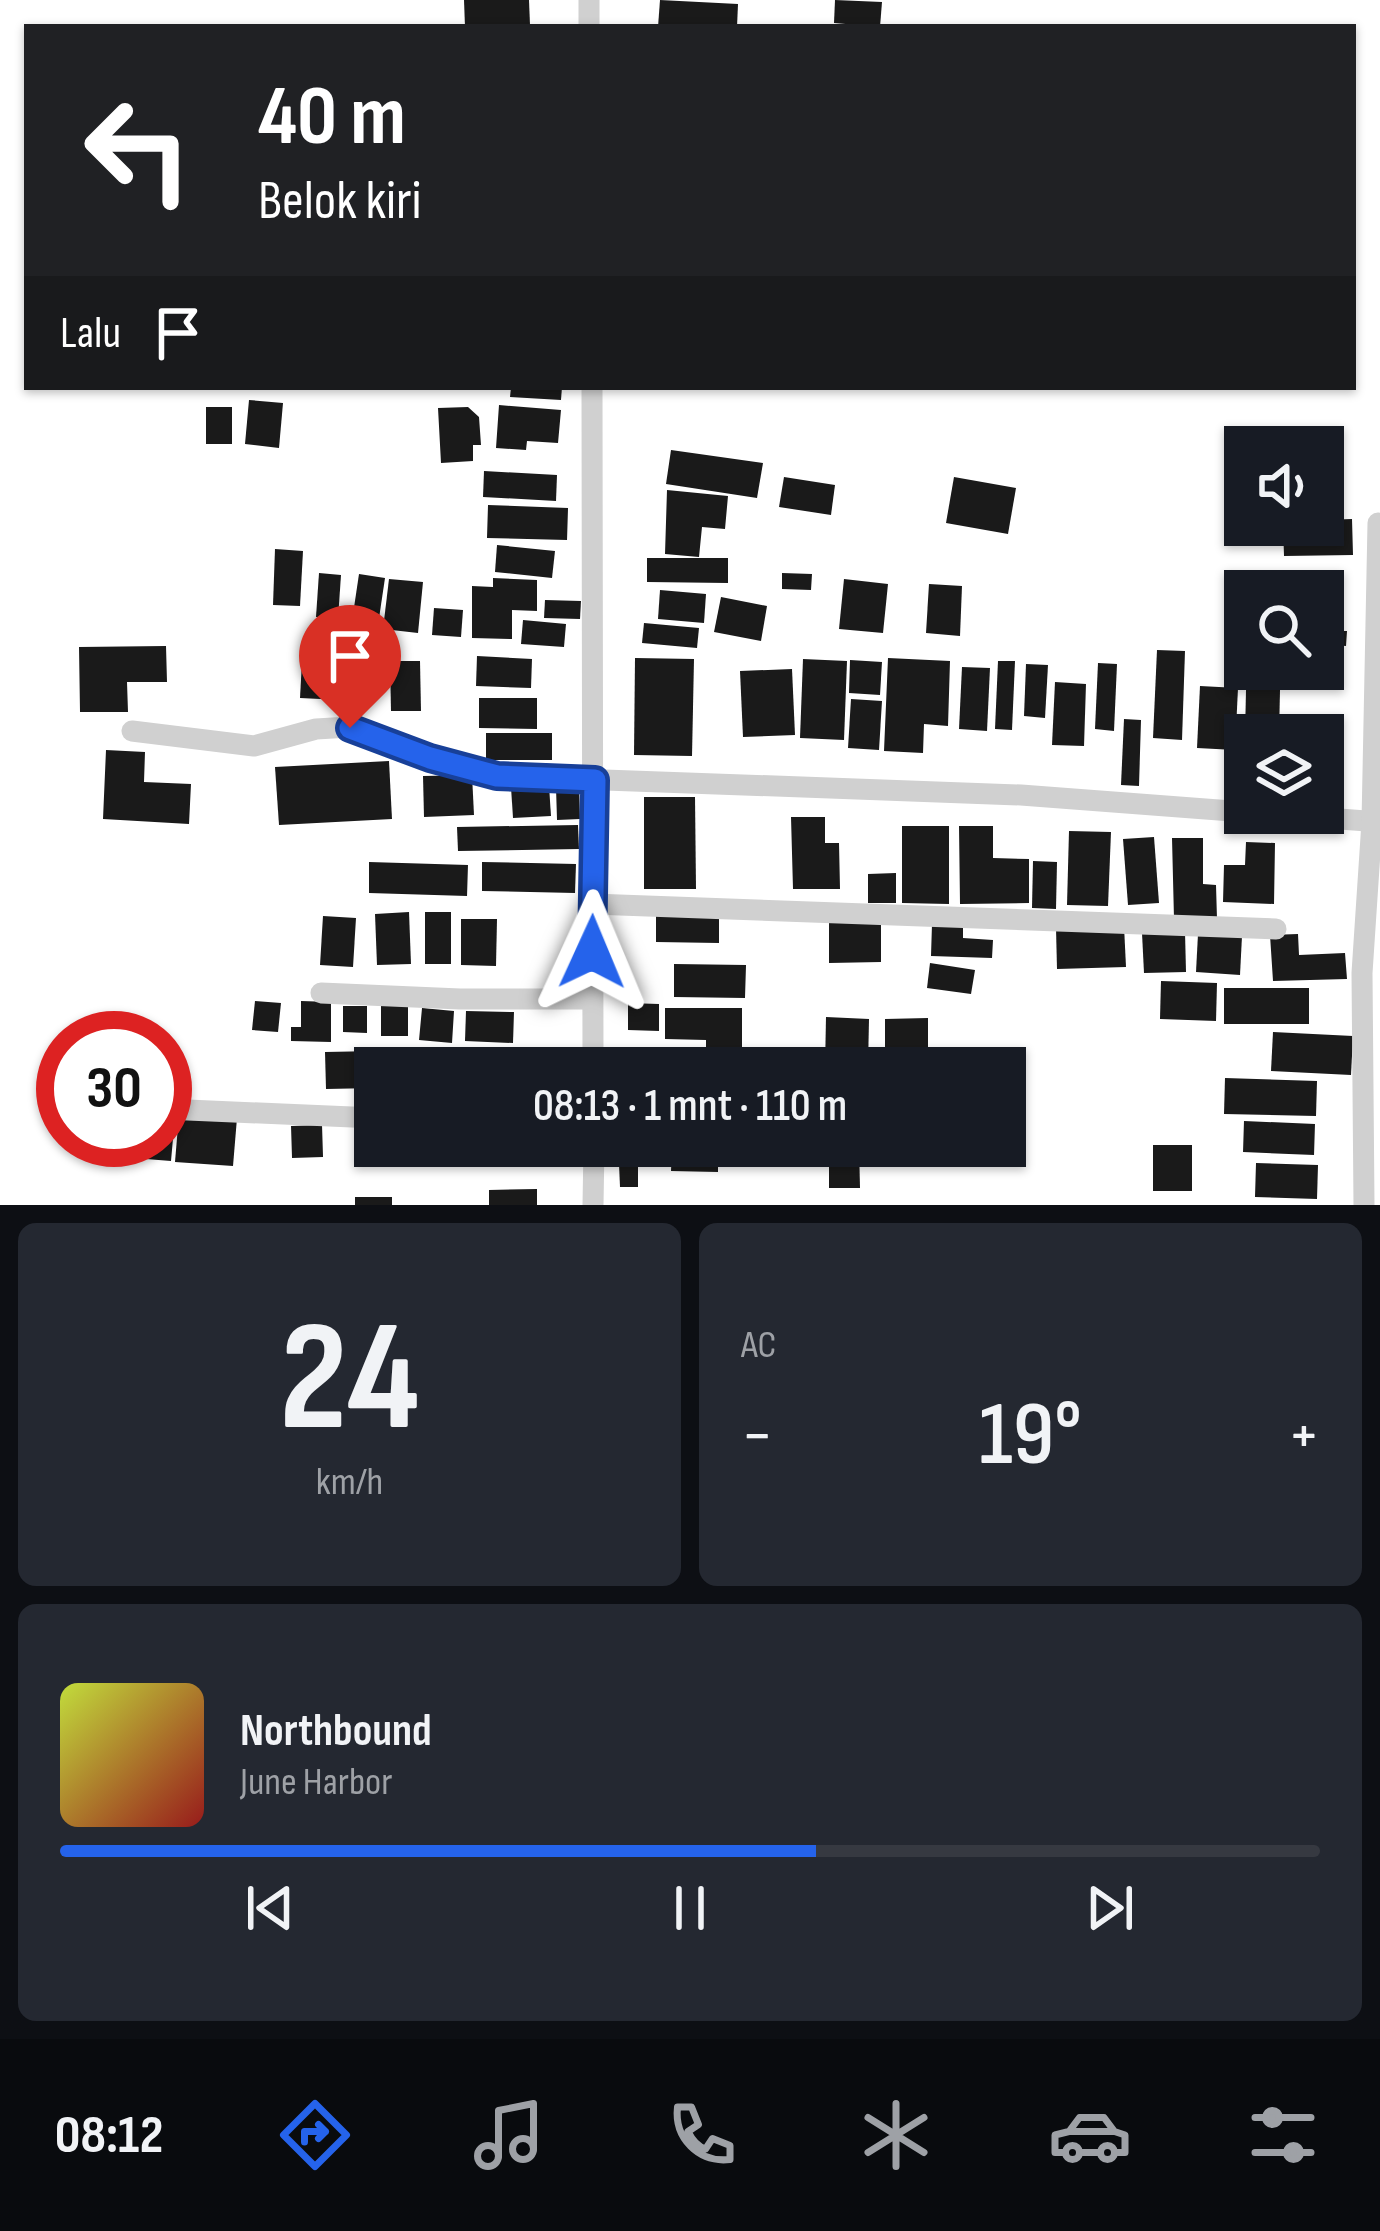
<!DOCTYPE html>
<html lang="id">
<meta charset="utf-8">
<style>
body{margin:0;font-family:"Sofia Sans Condensed",sans-serif;background:#242831;color:#f1f3f6;height:100vh;display:flex;flex-direction:column;font-size:45px;white-space:nowrap}
*{box-sizing:border-box;margin:0}
p{font-size:39px;color:#9ea1a6}
.icon{flex:none;width:66px;height:66px;fill:none;stroke:currentColor;stroke-width:2;stroke-linecap:round;stroke-linejoin:round}
.map{position:relative;height:1205px;overflow:hidden}
.panel{display:flex;flex-direction:column;gap:18px;padding:18px;background:#0d0f14;flex:1}
.panel>*{flex:none}
.banner{position:absolute;left:24px;top:24px;width:1332px;height:366px;border-radius:0px;box-shadow:0 3px 9px #0004;background:#202124;color:#fff;overflow:hidden}
.controls{position:absolute;left:1224px;top:426px;display:grid;gap:24px}
.controls a{display:grid;place-items:center;width:120px;height:120px;border-radius:0px;background:#171b24;box-shadow:0 3px 9px #0004;font-size:60px}
.speed{position:absolute;left:36px;top:1011px;display:flex;gap:24px;font-size:60px;font-weight:700;text-align:center}
.speed>*{display:grid;place-content:center;width:156px;height:156px;border-radius:50%;background:#171b24;box-shadow:0 3px 9px #0004;line-height:1}
.speed .limit{border:18px solid #d22;background:#fff;color:#111}
.pin{position:absolute;display:grid;place-items:center;width:102px;height:102px;color:#fff;margin:-123px -51px;border-radius:50% 50% 50% 0;rotate:-45deg;box-shadow:0 0 12px #0007}
.pin .icon{rotate:45deg}
.me{position:absolute;width:132px;margin:-66px;rotate:1deg;stroke-linejoin:round;filter:drop-shadow(0 0 9px #0008)}
.turn{display:flex;align-items:center;gap:42px;height:252px;padding:0 36px;font-size:54px}
.turn .icon{width:156px;height:156px;stroke-width:2.5}
.turn b{display:block;font-size:84px;line-height:102px}
.then{display:flex;align-items:center;height:114px;padding:0 36px;background:#0003;gap:24px;font-size:45px}
.big{font-size:90px;font-weight:600;line-height:1.1}
.panel .card{flex:1;display:flex;flex-direction:column;justify-content:center;gap:18px;min-width:0;padding:0 42px;border-radius:18px;background:#242831}
.panel .dial{align-items:center;gap:0}
.dial b{font-size:156px;line-height:1}
.song{display:flex;align-items:center;gap:36px}
.cover{width:144px;height:144px;border-radius:18px;background:linear-gradient(135deg,hsl(70 70% 55%),hsl(0 70% 35%))}
.played{height:12px;border-radius:6px;background:linear-gradient(90deg,#2563eb 60%,#363941 60%)}
.keys{display:flex;justify-content:space-around;direction:ltr}
.heat{display:flex;justify-content:space-between;align-items:center;font-size:66px;direction:ltr}
.panel .tiles{flex:1;display:grid;gap:18px;grid-template-columns:1fr 1fr}
.card:last-child{grid-column:span 2}
.trip{position:absolute;left:354px;top:1047px;width:672px;height:120px;border-radius:0px;background:#171b24;box-shadow:0 3px 9px #0004;font-weight:600;line-height:120px;text-align:center}
.menu{display:flex;height:192px;justify-content:space-around;align-items:center;background:#090b0e;color:#9ea1a6}
.menu .icon{width:84px;height:84px}
.menu .selected{color:#2563eb}
.menu b{font-size:54px;color:#f1f3f6}
.map>svg:first-child{display:block}
.building{fill:#1a1a1a}
.lines{fill:none;stroke-linecap:round;stroke-linejoin:round}
.minor{stroke:#d0d0d0;stroke-width:21}
.route-casing{stroke:#184099;stroke-width:30}
.route{stroke:#2563eb;stroke-width:21}
</style>
<div class="map">
<svg width="1380" height="1205" viewBox="0 0 1380 1205">
<rect width="100%" height="100%" fill="#fff"/>
<g class="building">
<path d="M464,0H529L530,25L465,27Z"/>
<path d="M660,0L738,4L737,27H658Z"/>
<path d="M835,0L882,2L880,27L834,23Z"/>
<path d="M511,387H562L561,400L510,397Z"/>
<path d="M249,400L283,403L279,448L245,444Z"/>
<path d="M499,405L561,410L558,443L527,441L526,450L496,448Z"/>
<rect x="206" y="407" width="26" height="37"/>
<path d="M468,407L479,417L481,445H473V461L441,463L438,408Z"/>
<path d="M671,450L763,463L757,498L666,484Z"/>
<path d="M484,471L557,475L556,501L483,497Z"/>
<path d="M784,477L835,485L831,515L779,507Z"/>
<path d="M954,477L1016,488L1008,534L946,523Z"/>
<path d="M667,490L728,496L725,529L702,527L699,557L665,554Z"/>
<path d="M488,505L568,508L567,540L487,538Z"/>
<path d="M1352,519L1353,555L1284,556L1283,525H1323V520Z"/>
<path d="M497,545L555,551L552,578L495,572Z"/>
<path d="M275,549L303,551L300,606L273,605Z"/>
<path d="M647,558H728V583L647,582Z"/>
<path d="M319,573L341,575L338,619L316,617Z"/>
<path d="M782,573L812,574L811,590L782,589Z"/>
<path d="M359,574L385,578L378,625L352,621Z"/>
<path d="M493,578L537,580V611L512,610V639L472,638V586L493,587Z"/>
<path d="M389,579L423,582L418,633L383,629Z"/>
<path d="M844,579L888,584L883,633L839,629Z"/>
<path d="M929,584L962,586L960,636L926,633Z"/>
<path d="M660,590L706,594L704,623L658,619Z"/>
<path d="M721,597L767,606L761,641L714,632Z"/>
<path d="M545,600L581,601L580,619L544,618Z"/>
<path d="M434,608L463,610L461,637L432,635Z"/>
<path d="M1323,611L1337,612L1336,631H1347L1346,646L1334,645V651H1323Z"/>
<path d="M523,620L566,624L564,647L521,644Z"/>
<path d="M644,623L699,628L697,648L642,643Z"/>
<path d="M166,646L167,682H127L128,712H80L79,647Z"/>
<path d="M1157,650L1185,651L1182,740L1153,738Z"/>
<path d="M477,656L532,659L531,688L476,686Z"/>
<path d="M635,658L694,659L692,756L634,755Z"/>
<path d="M888,658L950,661L948,726L924,724L923,753L884,751Z"/>
<path d="M803,659L847,661L844,740L800,738Z"/>
<path d="M850,660L882,662L880,695L849,693Z"/>
<path d="M302,661L343,663L341,700L300,698Z"/>
<path d="M390,661H420L421,711H391Z"/>
<path d="M998,661H1015L1012,730L995,729Z"/>
<path d="M1098,663L1117,664L1114,731L1095,729Z"/>
<path d="M1026,664L1048,665L1045,718L1024,716Z"/>
<path d="M962,667L990,668L987,731L959,729Z"/>
<path d="M792,669L795,735L743,737L740,671Z"/>
<path d="M1055,682L1086,684L1084,746L1052,745Z"/>
<path d="M1200,686L1238,688L1235,750L1197,748Z"/>
<path d="M1246,690H1280L1279,735H1245Z"/>
<path d="M479,698H537V729L479,728Z"/>
<path d="M851,699L882,701L879,750L848,748Z"/>
<path d="M1124,719L1141,720L1139,786L1121,785Z"/>
<rect x="486" y="733" width="66" height="27"/>
<path d="M1323,738H1329L1328,777H1323Z"/>
<path d="M106,750L145,752L144,782L191,784L189,824L103,819Z"/>
<path d="M389,761L392,819L279,825L275,767Z"/>
<path d="M472,775L474,815L424,817L423,776Z"/>
<path d="M549,786L551,816L513,818L511,787Z"/>
<path d="M579,786L580,819L557,820L556,787Z"/>
<path d="M644,797H695L696,889H644Z"/>
<path d="M791,817H825V843H839L840,889H793Z"/>
<path d="M578,825L579,849L458,851L457,827Z"/>
<path d="M902,826H949V904L902,903Z"/>
<path d="M959,826H993V858L1029,859V903L960,904Z"/>
<path d="M1069,831L1111,832L1108,906L1067,905Z"/>
<path d="M1154,837L1159,903L1128,905L1123,839Z"/>
<path d="M1172,838H1203V884L1216,885L1217,919H1174Z"/>
<path d="M1246,842L1275,843L1274,904L1223,902L1224,865H1245Z"/>
<path d="M1033,861L1057,862L1056,909L1032,908Z"/>
<path d="M369,862L468,865L467,896L369,893Z"/>
<path d="M482,862L576,864L575,893L482,891Z"/>
<path d="M896,873V903H868V874Z"/>
<path d="M409,912L411,964L377,965L375,914Z"/>
<rect x="425" y="912" width="26" height="52"/>
<path d="M656,914H719V943L656,942Z"/>
<path d="M323,916L356,918L353,967L320,965Z"/>
<path d="M461,919H497L496,966L461,965Z"/>
<path d="M881,919V962L829,963V920Z"/>
<path d="M932,924L963,926V938L993,940L992,958L931,956Z"/>
<path d="M1124,926L1126,967L1057,969L1056,928Z"/>
<path d="M1185,932L1186,972L1144,973L1142,933Z"/>
<path d="M1198,934L1242,936L1240,975L1196,972Z"/>
<path d="M1298,934L1299,955L1345,953L1347,979L1273,981L1270,935Z"/>
<path d="M930,963L975,970L971,994L927,988Z"/>
<path d="M674,964L746,965L745,998L674,997Z"/>
<path d="M1161,981L1217,983L1216,1021L1160,1019Z"/>
<rect x="1224" y="988" width="85" height="36"/>
<path d="M255,1001L281,1003L278,1032L252,1030Z"/>
<path d="M301,1001L331,1002V1042L291,1041V1027H301Z"/>
<path d="M628,1003L659,1004V1031L628,1030Z"/>
<path d="M343,1006H367V1033L343,1032Z"/>
<rect x="381" y="1006" width="27" height="30"/>
<path d="M422,1008L454,1011L452,1043L419,1040Z"/>
<path d="M665,1008H742V1068H662V1054H706V1040L665,1039Z"/>
<path d="M466,1011L514,1012L513,1043L465,1041Z"/>
<path d="M826,1017L869,1019L868,1068H825Z"/>
<path d="M928,1018V1068H885V1019Z"/>
<path d="M1273,1032L1353,1036L1351,1075L1271,1071Z"/>
<path d="M936,1048L971,1050L970,1068H936Z"/>
<path d="M428,1050V1068H385L384,1051Z"/>
<path d="M376,1051L375,1088L326,1089L325,1052Z"/>
<rect x="516" y="1051" width="60" height="17"/>
<path d="M441,1055L490,1056V1068H440Z"/>
<path d="M1225,1078L1317,1081L1316,1116L1224,1114Z"/>
<path d="M179,1114L237,1118L233,1166L175,1162Z"/>
<path d="M165,1115L175,1116L171,1161L121,1157L123,1140H165Z"/>
<path d="M1244,1121L1315,1124L1314,1155L1243,1152Z"/>
<path d="M322,1125L323,1157L292,1158L291,1126Z"/>
<path d="M364,1126H375V1146H397V1164H364Z"/>
<rect x="1153" y="1145" width="39" height="46"/>
<path d="M409,1146H442V1165L410,1166Z"/>
<path d="M476,1146H532L533,1160L476,1161Z"/>
<path d="M672,1146H718V1172L671,1171Z"/>
<path d="M829,1146H859L860,1188H829Z"/>
<path d="M1256,1163L1318,1165L1317,1199L1255,1197Z"/>
<path d="M619,1164H638V1187H620Z"/>
<path d="M537,1189V1205H489V1190Z"/>
<rect x="355" y="1197" width="37" height="8"/>
</g>
<g class="lines">
<g class="minor">
<path d="M589,0V27"/>
<path d="M592,387L593,1068"/>
<path d="M132,731L254,746L316,729L350,727L430,758L497,776L1021,795L1245,812"/>
<path d="M1259,813L1380,822"/>
<path d="M592,904L1276,929"/>
<path d="M321,993L460,999H591"/>
<path d="M165,1109L375,1118"/>
<path d="M593,1205L594,1146"/>
<path d="M1364,1205L1362,973L1372,822L1378,523"/>
</g>
</g>
<g class="lines">
<g class="route-casing">
<path id="route" d="M350,728L430,758L497,776L595,780L592,952"/>
</g>
<use href="#route" class="route"/>
</g>
</svg>
<div class="controls">
<a><svg class="icon" aria-label="sound" viewBox="0 0 24 24"><path d="M4 9h4l5-4v14l-5-4H4zM17 9q2 3 0 6"/></svg></a>
<a><svg class="icon" aria-label="search" viewBox="0 0 24 24"><circle cx="10" cy="10" r="6"/><path d="M15 15l6 6"/></svg></a>
<a><svg class="icon" aria-label="layers" viewBox="0 0 24 24"><path d="M12 4l9 5-9 5-9-5zM3 14l9 5 9-5"/></svg></a>
</div>
<div class="speed"><div class="limit">30</div></div>
<div class="pin" style="left:350px;top:728px;background:#d93025"><svg class="icon" aria-label="arrive" viewBox="0 0 24 24"><path d="M6 21V4h12l-3 4 3 4H6"/></svg></div>
<svg class="me" style="left:592px;top:952px" viewBox="-20 -20 40 40"><path d="M0-17L14 15 0 8-14 15z" fill="#2563eb" stroke="#fff" stroke-width="4"/></svg>
<div class="trip">08:13 · 1 mnt · 110 m</div>
<div class="banner">
<div class="turn"><svg class="icon" aria-label="left" viewBox="0 0 24 24"><path d="M17 20v-9H6M10 6l-5 5 5 5"/></svg><div><b>40 m</b>Belok kiri</div></div>
<div class="then">Lalu<svg class="icon" aria-label="arrive" viewBox="0 0 24 24"><path d="M6 21V4h12l-3 4 3 4H6"/></svg></div>
</div>
</div>
<section class="panel">
<div class="tiles">
<div class="card dial"><b>24</b><p>km/h</p></div>
<div class="card"><p>AC</p>
<div class="heat"><a>−</a><b class="big">19°</b><a>+</a></div>
</div>
<div class="card">
<div class="song"><i class="cover"></i><div><b>Northbound</b><p>June Harbor</p></div></div>
<div class="played"></div>
<div class="keys"><svg class="icon" aria-label="previous" viewBox="0 0 24 24"><path d="M18 5L8 12l10 7zM5 5v14"/></svg><svg class="icon" aria-label="pause" viewBox="0 0 24 24"><path d="M8 5v14M16 5v14"/></svg><svg class="icon" aria-label="next" viewBox="0 0 24 24"><path d="M6 5l10 7-10 7zM19 5v14"/></svg></div>
</div>
</div>
</section>
<nav class="menu">
<b>08:12</b>
<svg class="icon selected" aria-label="directions" viewBox="0 0 24 24"><path d="M12 3l9 9-9 9-9-9zM9 14v-3h6M13 9l2 2-2 2"/></svg>
<svg class="icon" aria-label="music" viewBox="0 0 24 24"><path d="M9 18V5l10-2v13"/><circle cx="6" cy="18" r="3"/><circle cx="16" cy="16" r="3"/></svg>
<svg class="icon" aria-label="phone" viewBox="0 0 24 24"><path d="M5 4h4l2 5-3 2q2 4 5 5l2-3 5 2v4C11 20 4 13 5 4z"/></svg>
<svg class="icon" aria-label="climate" viewBox="0 0 24 24"><path d="M12 3v18M4 7l16 10M4 17L20 7"/></svg>
<svg class="icon" aria-label="car" viewBox="0 0 24 24"><path d="M5 17H2v-5l4-1 3-4h7l3 4 3 1v5h-3M9 17h6M6 11h13"/><circle cx="7" cy="17" r="2"/><circle cx="17" cy="17" r="2"/></svg>
<svg class="icon" aria-label="filters" viewBox="0 0 24 24"><path d="M4 7h16M4 17h16"/><circle cx="9" cy="7" r="2"/><circle cx="15" cy="17" r="2"/></svg>
</nav>
